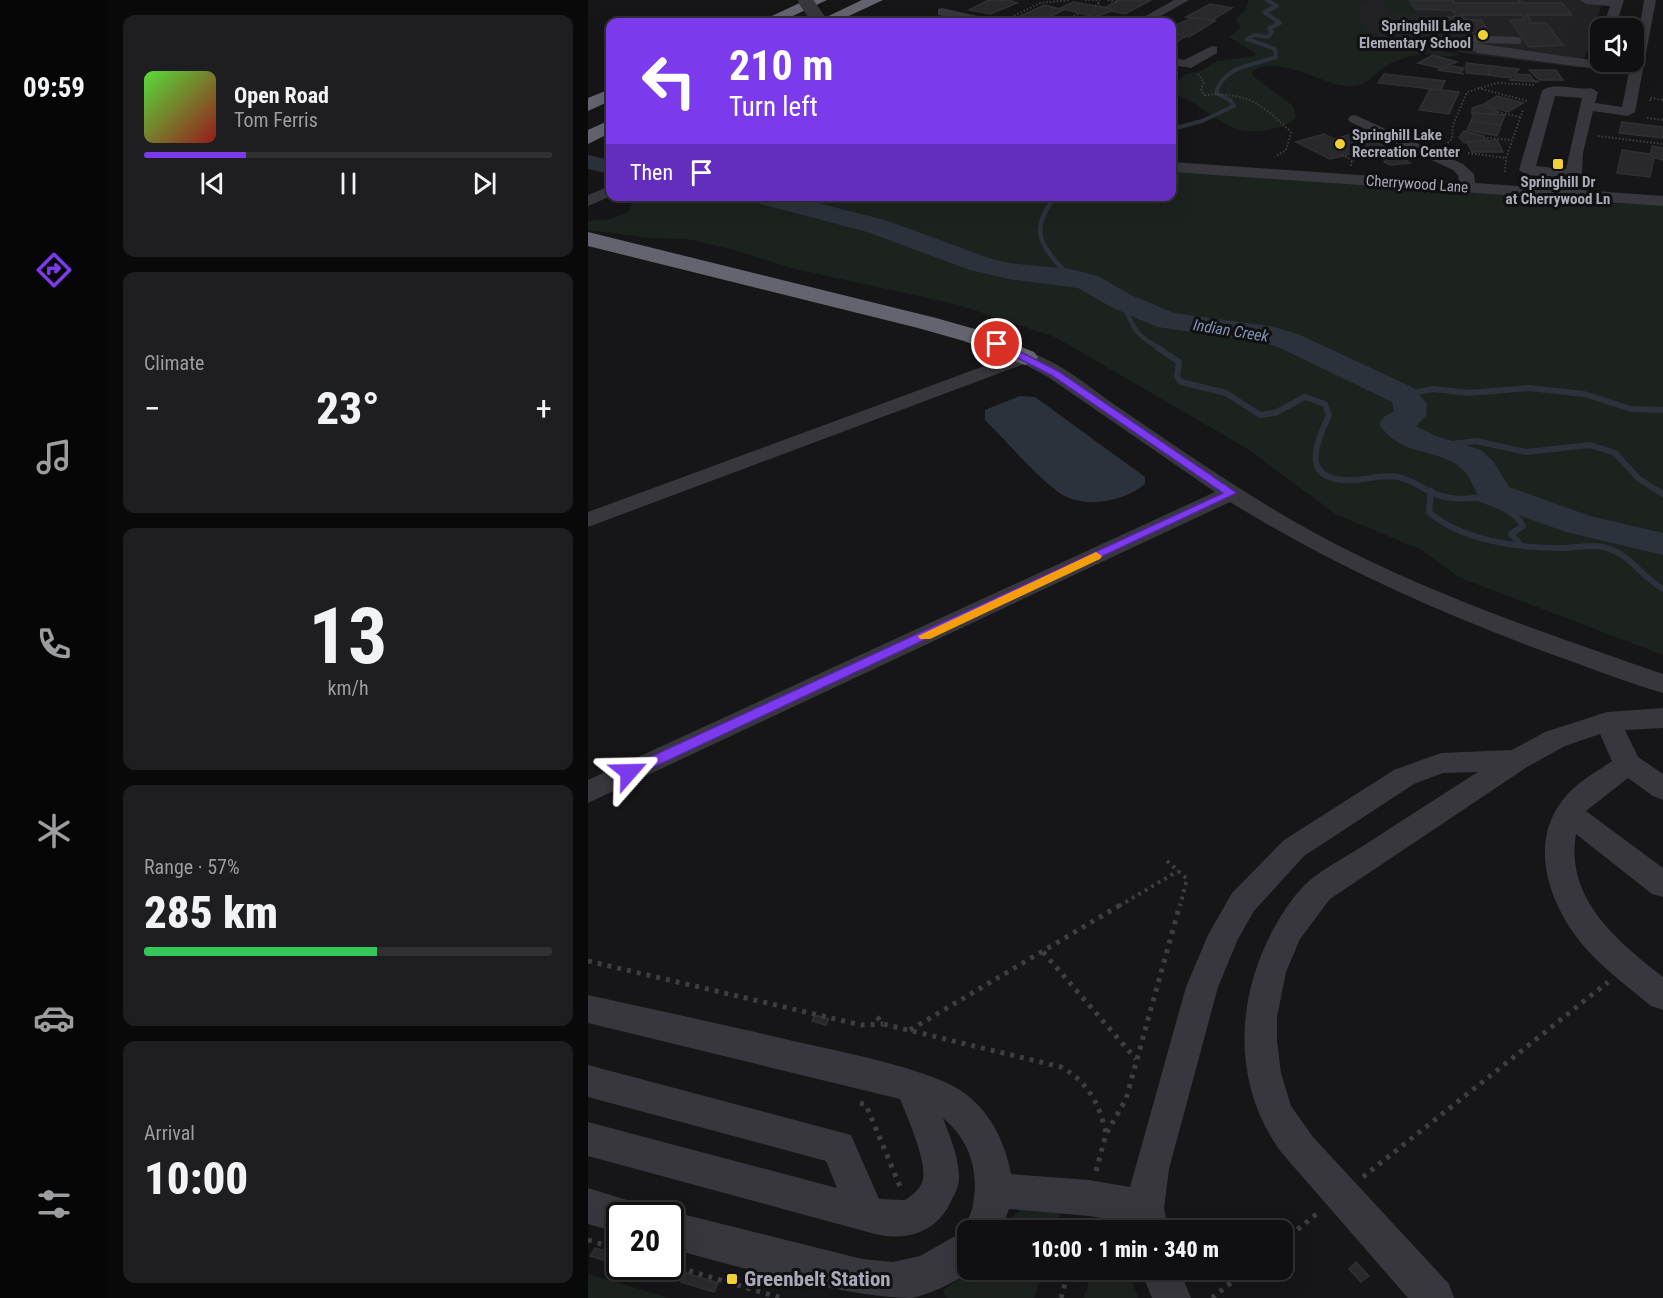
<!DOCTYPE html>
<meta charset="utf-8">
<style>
body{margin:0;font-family:"Roboto Condensed",sans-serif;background:#1e1e20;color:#f1f3f6;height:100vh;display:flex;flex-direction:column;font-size:22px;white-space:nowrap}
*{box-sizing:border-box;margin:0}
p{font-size:20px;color:#9c9d9f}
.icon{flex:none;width:33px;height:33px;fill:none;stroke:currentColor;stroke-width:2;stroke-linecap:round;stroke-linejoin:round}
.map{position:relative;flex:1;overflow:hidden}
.side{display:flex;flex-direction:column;gap:15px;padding:15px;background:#09090a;width:480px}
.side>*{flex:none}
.banner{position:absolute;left:18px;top:18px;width:570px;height:183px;border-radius:12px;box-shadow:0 6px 24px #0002,0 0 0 2px #303032;background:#7c3aed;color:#fff;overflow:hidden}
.buttons{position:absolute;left:1002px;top:18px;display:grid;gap:12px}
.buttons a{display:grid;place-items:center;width:54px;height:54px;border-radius:12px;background:#101012;box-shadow:0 6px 24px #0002,0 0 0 2px #303032;font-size:30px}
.speed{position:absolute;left:18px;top:1202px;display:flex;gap:12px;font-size:30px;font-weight:700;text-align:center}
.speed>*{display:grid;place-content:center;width:78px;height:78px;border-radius:50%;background:#101012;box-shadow:0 6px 24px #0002,0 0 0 2px #303032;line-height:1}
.speed .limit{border:3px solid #111;border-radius:9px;background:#fff;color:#111}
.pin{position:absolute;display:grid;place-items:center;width:51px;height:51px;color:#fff;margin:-26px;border:3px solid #fff;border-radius:50%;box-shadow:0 2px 6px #0007}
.me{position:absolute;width:66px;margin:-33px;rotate:65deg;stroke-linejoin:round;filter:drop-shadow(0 0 4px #0008)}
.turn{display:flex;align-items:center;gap:21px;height:126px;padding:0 24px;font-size:27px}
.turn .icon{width:78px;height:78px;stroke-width:2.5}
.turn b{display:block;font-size:42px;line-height:51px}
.then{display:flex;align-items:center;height:57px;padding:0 24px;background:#0003;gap:12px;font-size:22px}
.big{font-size:45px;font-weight:800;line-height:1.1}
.side .card{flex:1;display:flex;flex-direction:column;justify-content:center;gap:9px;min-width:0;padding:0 21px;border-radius:12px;background:#1e1e20}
.side .dial{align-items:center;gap:0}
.dial b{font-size:78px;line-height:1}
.song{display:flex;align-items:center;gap:18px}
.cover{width:72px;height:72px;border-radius:9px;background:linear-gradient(135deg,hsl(110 70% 55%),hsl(0 70% 35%))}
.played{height:6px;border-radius:3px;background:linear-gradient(90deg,#7c3aed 25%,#303032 25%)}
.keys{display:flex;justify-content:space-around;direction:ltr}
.heat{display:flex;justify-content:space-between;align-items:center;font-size:33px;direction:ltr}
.charge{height:9px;border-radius:4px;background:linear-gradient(90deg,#34c759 57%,#303032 0)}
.trip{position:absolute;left:369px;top:1220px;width:336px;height:60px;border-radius:12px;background:#101012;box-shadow:0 6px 24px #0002,0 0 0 2px #303032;font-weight:800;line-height:60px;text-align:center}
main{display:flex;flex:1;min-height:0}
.tab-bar{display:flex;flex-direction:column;width:108px;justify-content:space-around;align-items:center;background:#060607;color:#9c9d9f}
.tab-bar .icon{width:42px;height:42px}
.tab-bar .current{color:#7c3aed}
.tab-bar b{font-size:27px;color:#f1f3f6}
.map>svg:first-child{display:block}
.built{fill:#222225}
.green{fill:#1c221e}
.water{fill:#2c323b}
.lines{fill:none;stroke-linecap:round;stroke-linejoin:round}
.stream-far2{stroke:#2c323b;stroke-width:4}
.stream-far1{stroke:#2c323b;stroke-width:4.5}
.stream{stroke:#2c323b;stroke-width:6}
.river{fill:#2c323b;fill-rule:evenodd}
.building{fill:#29292c;stroke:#303034;stroke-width:1.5}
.path-far2{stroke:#3d3d43;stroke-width:2;stroke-dasharray:1.5 2;stroke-linecap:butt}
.path-far1{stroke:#3d3d43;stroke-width:4;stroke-dasharray:3 4.5;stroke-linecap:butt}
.path{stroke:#3d3d43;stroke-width:5;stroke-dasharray:4 6;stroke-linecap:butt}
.minor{fill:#37373d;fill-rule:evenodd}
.highway{fill:#63646d;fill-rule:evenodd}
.minor-bridge{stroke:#37373d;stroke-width:14}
.route{fill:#7c3aed;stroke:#51269a;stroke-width:1.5}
.slow{fill:#f59e0b}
.poi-dot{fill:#f0d135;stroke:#111113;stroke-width:2}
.labels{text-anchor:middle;stroke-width:6;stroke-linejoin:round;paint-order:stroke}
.far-poi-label{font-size:15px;font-weight:bold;fill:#a8aab7;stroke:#111113;text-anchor:end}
.far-street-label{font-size:15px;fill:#a8aab7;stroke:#111113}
.far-water-label{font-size:16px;font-style:italic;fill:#7f92b2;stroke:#111113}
.near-poi-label{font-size:21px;font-weight:bold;fill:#a8aab7;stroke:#111113;text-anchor:start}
</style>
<main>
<nav class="tab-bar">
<b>09:59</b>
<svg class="icon current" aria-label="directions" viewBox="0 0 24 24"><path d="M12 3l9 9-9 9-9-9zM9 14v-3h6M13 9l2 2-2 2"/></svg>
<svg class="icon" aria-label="music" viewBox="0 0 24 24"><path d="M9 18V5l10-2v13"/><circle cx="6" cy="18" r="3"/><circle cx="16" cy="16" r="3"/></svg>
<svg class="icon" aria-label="phone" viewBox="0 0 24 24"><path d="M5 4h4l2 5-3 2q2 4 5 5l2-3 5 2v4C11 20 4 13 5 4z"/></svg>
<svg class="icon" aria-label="climate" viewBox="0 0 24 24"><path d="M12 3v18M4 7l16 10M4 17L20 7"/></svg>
<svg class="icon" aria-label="car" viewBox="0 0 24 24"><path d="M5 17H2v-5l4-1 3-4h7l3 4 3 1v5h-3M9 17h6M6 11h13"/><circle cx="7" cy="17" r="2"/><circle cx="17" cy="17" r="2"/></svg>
<svg class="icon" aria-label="filters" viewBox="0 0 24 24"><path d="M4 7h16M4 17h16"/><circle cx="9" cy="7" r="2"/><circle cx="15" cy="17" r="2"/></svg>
</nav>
<section class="side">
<div class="card">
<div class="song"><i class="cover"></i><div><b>Open Road</b><p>Tom Ferris</p></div></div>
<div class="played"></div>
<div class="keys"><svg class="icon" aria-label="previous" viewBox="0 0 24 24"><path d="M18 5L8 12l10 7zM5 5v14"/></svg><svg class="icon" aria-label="pause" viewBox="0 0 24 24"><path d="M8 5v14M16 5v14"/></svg><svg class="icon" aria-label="next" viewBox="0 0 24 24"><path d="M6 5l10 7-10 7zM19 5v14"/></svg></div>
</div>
<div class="card"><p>Climate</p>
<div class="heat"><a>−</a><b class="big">23°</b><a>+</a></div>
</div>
<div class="card dial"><b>13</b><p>km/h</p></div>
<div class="card"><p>Range · 57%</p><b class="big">285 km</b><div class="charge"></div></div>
<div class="card"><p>Arrival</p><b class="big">10:00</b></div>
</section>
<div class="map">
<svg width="1075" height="1298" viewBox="0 0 1075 1298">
<rect width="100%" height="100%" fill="#161618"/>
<path class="built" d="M776,0H1015L994,68L883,54L793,38L779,32L772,23L769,2Z"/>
<g class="green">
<path d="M660,0H787L770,2L772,23L779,32L814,44L871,54C860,60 846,54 835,54C826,55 816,58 808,61C784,70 783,91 752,85C728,80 685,54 664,72L665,76L705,106L708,117C702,125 693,127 684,129C648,138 632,120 604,102C597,97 590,97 584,92V87L596,75L614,70L629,61L667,56V53L641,37L652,28L648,19L658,10Z"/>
<path d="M795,0H822L830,14H803Z"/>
<path d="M584,167L1075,201V655L870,577L834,550L749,515L658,448L467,337L371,305L203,268L146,250L99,239L61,238L0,230V221L23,219L41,211L47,196H584Z"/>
<path d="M435,1208L473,1210L467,1230H415L420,1221Z"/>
<path d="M387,1269H455L446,1298H359L355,1290Z"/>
<path d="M505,1269H541L550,1298H496Z"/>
<path d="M0,1274L82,1298H0Z"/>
</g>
<path class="water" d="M432,396L447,397L557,477V484C535,502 495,510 470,492C444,472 421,444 397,420V410Z"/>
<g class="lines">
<path class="stream-far2" d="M584,129L614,121L646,106L642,100L628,93C636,65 665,66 688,57L687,49L659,39L666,35L680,37L684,32L681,28L692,23L676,12L689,6L679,0"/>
<g class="stream-far1">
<path d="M468,196C438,232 455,248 482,277"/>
<path d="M533,301C548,328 542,332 573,349"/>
</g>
<g class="stream">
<path d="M570,348L591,362L589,377L593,382L638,393L672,415L687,413L717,397L737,404L741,415C726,448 712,483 768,480C782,479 796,474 810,477C822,479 832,487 843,492C863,502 886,499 907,494"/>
<path d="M815,395L845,389L881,393L941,388L996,394L1043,409L1075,410"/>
<path d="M848,446L888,441L938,452L1002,445L1027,453L1051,479L1075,494"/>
<path d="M843,491L841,512C874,541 931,548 973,548C987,548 1001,544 1015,547C1040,552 1054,577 1075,589"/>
<path d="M889,498C906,504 926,509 935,526L923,534L931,543"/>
</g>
<g class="river">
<path d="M0,155L22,160V174L0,169Z"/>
<path d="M159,196H203L297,220L401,258L421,263L482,269L510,276L543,295L586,313L687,327L712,335L826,388L839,404L838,416L828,426L848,436L893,450L905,461L921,487L1002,516L1075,533V555L978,532L894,502C885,488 882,473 868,464C839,447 813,456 791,424L796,417L806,411L804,402L690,347L672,342L569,327L523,307L490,288L421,279L382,270L279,232L162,201Z"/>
</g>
</g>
<g class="building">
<path d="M400,0H420L429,3L402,14L381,10Z"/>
<path d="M531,0H563L537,14L519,10L518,7Z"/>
<path d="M822,0H867H864L866,3H932L930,0L937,3H974L984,15H939L944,23H958L975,45L941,47L922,20H937L933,15H873L878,20H893L901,32L860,33L852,18L868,16L864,10L827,9Z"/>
<path d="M485,2L520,8L524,11L507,17L472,8Z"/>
<path d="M622,4L644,8L625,20L598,17Z"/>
<path d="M456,5L476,10L451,22L426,19Z"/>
<path d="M603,18L614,19L627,21L601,37L584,32V27Z"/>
<path d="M584,32L596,36L597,37L584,44Z"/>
<path d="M845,55L869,62L852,68L830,63Z"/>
<path d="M878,63L903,66L900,75L878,73Z"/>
<path d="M863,66L876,68L873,73L876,74L850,70Z"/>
<path d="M903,66L931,69L923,78L900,75Z"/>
<path d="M941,70H968L975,80H951Z"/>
<path d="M796,74L857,81L853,90L790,83Z"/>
<path d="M928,74L942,75L945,80L951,82L921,80L926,79Z"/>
<path d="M842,89L871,92L861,114L831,110Z"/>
<path d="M909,96L935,103L920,112L896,104Z"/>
<path d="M893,105L909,110L907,112H910L904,115L884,114V108Z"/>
<path d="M886,113L905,114L917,115L913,125L883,121Z"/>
<path d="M883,121L913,125L909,136L879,130Z"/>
<path d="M1034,122L1075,127V138L1031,133Z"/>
<path d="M876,131L896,136L898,140L876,143L871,137Z"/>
<path d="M768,133L796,146L742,159L708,142L736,134L746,139Z"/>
<path d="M909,140L915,152H884L879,142Z"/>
<path d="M1064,146L1075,148V160L1062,157Z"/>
<path d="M1034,150L1062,154L1066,158L1062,177L1029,173Z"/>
<path d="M804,155H815L822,159L818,161L822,163L802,165L796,162L799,159L796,157Z"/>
<path d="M227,1015L241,1019L238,1025L224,1021Z"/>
<path d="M7,1248L32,1255V1265L2,1256Z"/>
<path d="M768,1262L781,1276L773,1282L761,1269Z"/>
<path d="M98,1273L130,1283L126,1292L93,1282Z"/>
</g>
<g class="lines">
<g class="path-far2">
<path d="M497,0H512"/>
<path d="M520,0L530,2"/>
<path d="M507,6L512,3L508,2"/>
<path d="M420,19L452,3L482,0"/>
<path d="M473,22L490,14"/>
<path d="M610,74L616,82L613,89L616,95C658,92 671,102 701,130L703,133L698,150L687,157"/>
<path d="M890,88L939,101"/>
<path d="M1062,101V98L1075,100"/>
<path d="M910,112L932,117"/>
<path d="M1059,118L1075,120"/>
<path d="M1010,136L1075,144"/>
<path d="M899,138L924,140"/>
<path d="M857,145L864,139L865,125L879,92L909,83L948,85"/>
<path d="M880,153L918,158"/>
<path d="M754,155L764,160"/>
<path d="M763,166L764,160L798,151"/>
<path d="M917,172L918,158L935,110"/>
</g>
<g class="path-far1">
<path d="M579,861L599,879L592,906"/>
<path d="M531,906L590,871"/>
</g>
<g class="path">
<path d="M455,952L548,1059"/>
<path d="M0,961L273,1025L295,1024"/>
<path d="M289,1017L295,1024L473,1067C500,1082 511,1103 518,1133"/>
<path d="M322,1030L534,904"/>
<path d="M272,1103L278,1105L313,1189"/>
<path d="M508,1171L518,1134L538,1099L592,904"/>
<path d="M775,1177L1020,982"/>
<path d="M0,1240L32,1250"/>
<path d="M694,1242L731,1212"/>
<path d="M82,1265L193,1298"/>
<path d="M473,1298L481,1269"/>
<path d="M624,1298L660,1269"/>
</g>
<g class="minor">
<path d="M586,0H601L562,22H547Z"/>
<path d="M992,0H1036L1027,28H1015L1022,6L998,4Z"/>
<path d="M1056,0H1068L1047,112L1040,116L1005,111L995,153L993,190L1075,196V206L584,172V162L871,182L870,175L865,170L762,122L760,119L762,116L767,115L875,164L886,174L887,183L977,189V178L939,175L931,170L954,91C964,81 990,91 1003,88L1010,92L1007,103L1034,107L1043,62H1046ZM967,96L994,98L978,169L948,166Z"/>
<path d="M354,8L403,19L405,22H384L350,15V9Z"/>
<path d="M881,35L928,37L933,38V44L887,43L1010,61L1017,65L1010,69L890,53L867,42Z"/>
<path d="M624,46L629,47V53L603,68L584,65V57L596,60Z"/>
<path d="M22,186L23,196L0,206V195Z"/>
<path d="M437,351C471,360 502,388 530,407C583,443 635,479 690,512C810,584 943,628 1075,674V693C1037,682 1000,667 963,654C851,613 744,565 642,502L0,803V780L627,492L460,377L436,364L0,527V512Z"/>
<path d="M1075,708V728L1037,730L1050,757L1075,774V800L1065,796L1040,778L998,811L1075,868V897L1064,894L988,834C977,899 1029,941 1075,977V1010L1063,1006C1043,989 1022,974 1004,955C966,916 937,849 974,801C987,783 1007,773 1024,761L1012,734L977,746L939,767L742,899L712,939L698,972L689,1017V1041L693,1073L703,1106L725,1137L861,1284L866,1298H820L693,1152C644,1085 647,999 686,928C695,912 707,893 721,881C737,868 757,857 775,846C813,821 852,796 890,772L855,773L826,784L716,856L666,911L650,939L630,987L581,1169L576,1208L580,1230H542L541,1223L501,1216L421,1209L413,1230H380V1269H385C368,1282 344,1294 323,1298C262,1298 144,1266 82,1248V1215H71L82,1211L274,1259L305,1262L332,1256L376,1231C377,1224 382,1216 384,1209C392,1174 383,1141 355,1118C362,1137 371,1157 371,1177C371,1185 368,1192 364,1199C351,1231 320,1242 287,1234L0,1156V1122L249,1188L238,1161L0,1097V1065L263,1135L291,1199L317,1200C323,1196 331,1190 334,1183C341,1164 319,1117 312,1099L0,1023V995C79,1012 158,1030 237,1048C273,1056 342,1071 372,1090C401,1109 417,1141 423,1174L501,1180L542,1187L598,987L620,935L644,893L696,840L806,770L853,753L924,750L957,732L1019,712Z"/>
<path d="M0,1188L45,1202L51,1215H32V1233L0,1224Z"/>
<path d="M552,1269H591L603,1298H564Z"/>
</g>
<g class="highway">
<path d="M218,0H239L192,22H171Z"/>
<path d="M274,0H295L248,22H228Z"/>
<path d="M22,89V101L0,111V98Z"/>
<path d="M22,120V133L0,144V130Z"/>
<path d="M0,232L348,318L394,331L446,352L450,357L446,362L437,365L376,341L330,328L0,246Z"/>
</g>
<path class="minor-bridge" d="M217,0L232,22"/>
</g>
<path class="route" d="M406,342H413L470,371L649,493L47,776H36L34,772L36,769L635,493L463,375L406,346Z"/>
<path class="slow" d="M508,552L514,556L512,559L342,639H332L330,636Z"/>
<g class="poi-dot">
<circle cx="895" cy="35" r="6"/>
<circle cx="752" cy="144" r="6"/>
<rect x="964" y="158" width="12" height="12" rx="3"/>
<rect x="138" y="1273" width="12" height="12" rx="3"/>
</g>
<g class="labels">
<g class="far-poi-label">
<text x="883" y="31">Springhill Lake<tspan x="883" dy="17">Elementary School</tspan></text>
<text x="764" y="140" text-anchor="start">Springhill Lake<tspan x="764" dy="17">Recreation Center</tspan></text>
<text x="970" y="187" text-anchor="middle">Springhill Dr<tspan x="970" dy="17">at Cherrywood Ln</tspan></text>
</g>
<g class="far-street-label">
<text transform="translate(829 184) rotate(4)" y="5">Cherrywood Lane</text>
</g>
<g class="far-water-label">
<text transform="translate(643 330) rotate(9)" y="6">Indian Creek</text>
</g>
<g class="near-poi-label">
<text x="156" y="1286">Greenbelt Station</text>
</g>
</g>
</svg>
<div class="buttons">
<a><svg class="icon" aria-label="sound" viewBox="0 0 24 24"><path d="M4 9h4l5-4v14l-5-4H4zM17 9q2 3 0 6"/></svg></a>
</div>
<div class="speed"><div class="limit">20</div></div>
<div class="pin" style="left:409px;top:344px;background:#d93025"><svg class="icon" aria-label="arrive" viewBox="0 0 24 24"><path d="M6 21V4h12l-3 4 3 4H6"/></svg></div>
<svg class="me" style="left:41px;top:772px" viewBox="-20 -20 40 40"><path d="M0-17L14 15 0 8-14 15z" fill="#7c3aed" stroke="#fff" stroke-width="4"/></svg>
<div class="trip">10:00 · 1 min · 340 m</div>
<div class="banner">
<div class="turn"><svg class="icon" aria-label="left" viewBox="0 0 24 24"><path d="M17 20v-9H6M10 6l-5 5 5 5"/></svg><div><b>210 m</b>Turn left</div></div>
<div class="then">Then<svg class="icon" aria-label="arrive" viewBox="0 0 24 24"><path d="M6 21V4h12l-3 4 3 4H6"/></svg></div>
</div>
</div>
</main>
